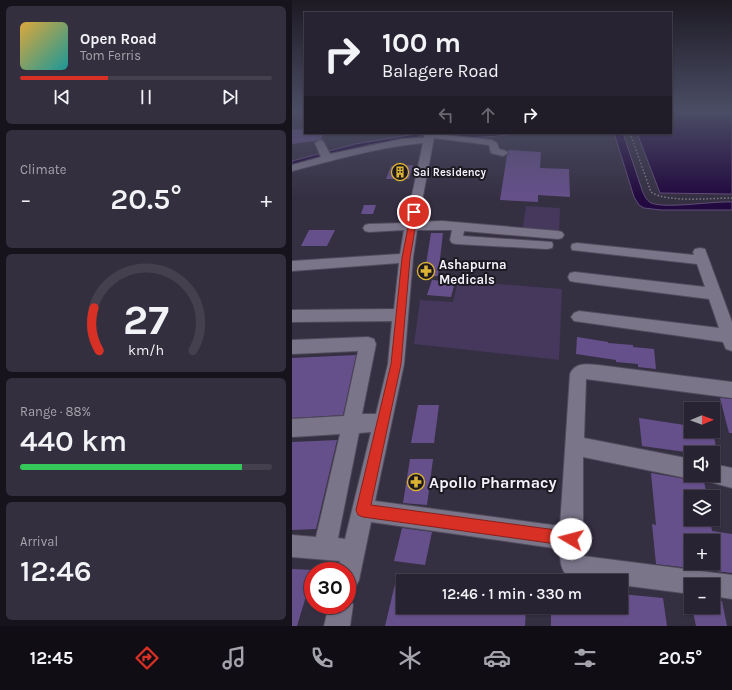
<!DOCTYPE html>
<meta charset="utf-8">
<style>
body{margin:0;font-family:Karla,sans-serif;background:#342f3e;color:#f1f3f6;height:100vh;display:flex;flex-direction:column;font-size:15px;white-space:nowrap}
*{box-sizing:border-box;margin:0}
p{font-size:13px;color:#a5a4ac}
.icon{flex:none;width:22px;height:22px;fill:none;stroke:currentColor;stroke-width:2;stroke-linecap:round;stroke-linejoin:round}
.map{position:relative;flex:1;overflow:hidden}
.panel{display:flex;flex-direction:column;gap:6px;padding:6px;background:#16131c;width:292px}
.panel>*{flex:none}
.guide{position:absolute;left:12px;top:12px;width:368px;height:122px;border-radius:0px;box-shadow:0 1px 3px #0004,0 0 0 1px #44404d;background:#282332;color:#f1f3f6;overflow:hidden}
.needle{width:26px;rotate:89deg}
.fabs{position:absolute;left:392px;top:402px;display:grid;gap:8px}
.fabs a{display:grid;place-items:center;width:36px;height:36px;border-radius:0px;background:#282332;box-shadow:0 1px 3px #0004,0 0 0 1px #44404d;font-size:20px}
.speed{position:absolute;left:12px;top:562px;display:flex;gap:8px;font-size:20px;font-weight:700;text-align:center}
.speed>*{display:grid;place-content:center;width:52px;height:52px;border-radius:50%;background:#282332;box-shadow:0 1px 3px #0004,0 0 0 1px #44404d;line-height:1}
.speed .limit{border:6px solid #d22;background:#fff;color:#111}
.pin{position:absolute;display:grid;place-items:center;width:34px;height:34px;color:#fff;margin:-17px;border:2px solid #fff;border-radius:50%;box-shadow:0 1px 4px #0007}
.me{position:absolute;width:44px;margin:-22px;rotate:278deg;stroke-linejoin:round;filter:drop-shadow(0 0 3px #0008)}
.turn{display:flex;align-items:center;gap:14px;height:84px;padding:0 12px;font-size:18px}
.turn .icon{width:52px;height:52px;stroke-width:2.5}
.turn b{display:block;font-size:28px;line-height:34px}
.lanes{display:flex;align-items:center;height:38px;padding:0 12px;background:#0003;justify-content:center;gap:20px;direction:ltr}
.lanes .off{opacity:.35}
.big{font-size:30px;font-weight:600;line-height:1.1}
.panel .tile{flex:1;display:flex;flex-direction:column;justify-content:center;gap:6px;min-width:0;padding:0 14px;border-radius:6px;background:#342f3e}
.panel .dial{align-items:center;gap:0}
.dial svg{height:104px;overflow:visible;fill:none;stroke:#44404d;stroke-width:7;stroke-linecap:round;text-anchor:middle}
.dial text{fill:#f1f3f6;stroke:none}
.song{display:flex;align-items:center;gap:12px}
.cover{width:48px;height:48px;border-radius:6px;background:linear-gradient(135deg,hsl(40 70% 55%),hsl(180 70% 35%))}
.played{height:4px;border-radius:2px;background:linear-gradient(90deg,#d93025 35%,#44404d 35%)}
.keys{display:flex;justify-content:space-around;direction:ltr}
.heat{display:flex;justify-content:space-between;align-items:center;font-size:22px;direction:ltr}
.charge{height:6px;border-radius:3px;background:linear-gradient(90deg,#34c759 88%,#44404d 0)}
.trip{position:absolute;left:104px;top:574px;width:232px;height:40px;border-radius:0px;background:#282332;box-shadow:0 1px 3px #0004,0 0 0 1px #44404d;font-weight:600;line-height:40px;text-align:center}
.tabs{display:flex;height:64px;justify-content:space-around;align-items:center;background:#100e14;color:#a5a4ac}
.tabs .icon{width:28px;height:28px}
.tabs .active{color:#d93025}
.tabs b{font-size:18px;color:#f1f3f6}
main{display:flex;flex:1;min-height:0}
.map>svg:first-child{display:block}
.green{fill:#45385c}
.water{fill:#22093f;stroke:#614e78}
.building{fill:#66508b;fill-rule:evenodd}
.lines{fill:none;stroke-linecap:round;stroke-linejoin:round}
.minor-casing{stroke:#514b5b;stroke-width:2}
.path{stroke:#7f7a8a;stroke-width:1.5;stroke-dasharray:1.5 2;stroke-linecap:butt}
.minor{fill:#7b758a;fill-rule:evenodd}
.route{fill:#d93025;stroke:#8d1f18}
.labels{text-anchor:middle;stroke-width:4;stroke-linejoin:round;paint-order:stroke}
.far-poi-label{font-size:11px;font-weight:bold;fill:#f4f0fc;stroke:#1c1921;text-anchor:start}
.poi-label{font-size:13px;font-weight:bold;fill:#f4f0fc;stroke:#1c1921;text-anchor:start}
.near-poi-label{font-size:16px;font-weight:bold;fill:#f4f0fc;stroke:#1c1921;text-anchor:start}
</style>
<main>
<section class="panel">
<div class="tile">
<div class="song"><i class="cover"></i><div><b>Open Road</b><p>Tom Ferris</p></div></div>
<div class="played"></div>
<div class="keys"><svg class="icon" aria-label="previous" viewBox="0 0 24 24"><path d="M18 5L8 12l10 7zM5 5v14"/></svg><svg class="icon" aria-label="pause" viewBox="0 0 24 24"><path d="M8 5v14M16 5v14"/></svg><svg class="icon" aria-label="next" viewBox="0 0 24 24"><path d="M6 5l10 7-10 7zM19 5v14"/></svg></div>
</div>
<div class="tile"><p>Climate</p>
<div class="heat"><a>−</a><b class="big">20.5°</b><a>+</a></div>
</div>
<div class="tile dial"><svg viewBox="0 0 100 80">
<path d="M14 69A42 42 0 1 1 86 69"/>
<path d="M14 69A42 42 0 0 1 10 36" stroke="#d93025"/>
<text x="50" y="56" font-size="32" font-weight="700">27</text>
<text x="50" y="72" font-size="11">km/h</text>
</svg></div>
<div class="tile"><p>Range · 88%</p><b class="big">440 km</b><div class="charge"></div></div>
<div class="tile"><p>Arrival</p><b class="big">12:46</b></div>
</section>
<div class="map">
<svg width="440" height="626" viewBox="0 0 440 626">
<rect width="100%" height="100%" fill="#352f42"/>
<g class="green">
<path d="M234,206L268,208L267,234L230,232Z"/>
<path d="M166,281L270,289L267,360L122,344L128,300L161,302Z"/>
</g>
<g class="water">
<path d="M379,111H440V194L368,193L345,133H379Z"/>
<path d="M129,133L128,137L77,145L0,166V161L63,144Z"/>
<path d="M152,133H232C216,135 163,142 152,133Z"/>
<path d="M322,133H331L350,190C352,195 354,200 359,203C375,209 420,201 440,202V210H369L352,208L347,205L342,197Z"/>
</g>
<g class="building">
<path d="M13,129V133H32L29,139L23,141L0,144V130Z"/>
<path d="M216,150L249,152L248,168L277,169L278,197L246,195V202L208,200L215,155L217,153Z"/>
<path d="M121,165L117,179H94L99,166Z"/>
<path d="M72,205H84L81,214H69Z"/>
<path d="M17,230H43L35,246H9Z"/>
<path d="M139,233H151L146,276L132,277Z"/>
<path d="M140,280L163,282L159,297L135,295Z"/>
<path d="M285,337L316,342V343L341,345V347L362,349L364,369L346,367V364L324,362V360L284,354Z"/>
<path d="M64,355L51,415L0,418V358Z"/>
<path d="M428,398L440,399V433H437Z"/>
<path d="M126,405H147L142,443H119Z"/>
<path d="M347,418L399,426V431H421L425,453H401L350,446Z"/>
<path d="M45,440L24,529L0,530V442Z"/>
<path d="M118,459H141L135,505L111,503Z"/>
<path d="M359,473L399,480L412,481L415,497H399V519H418L420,531L440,534V573L364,564L360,524L364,525ZM399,541H421V563H399Z"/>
<path d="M110,528L140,532L133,565L102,561Z"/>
<path d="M0,569L22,570L5,626H0Z"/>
<path d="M104,580L111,581V607H234L233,626H93Z"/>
<path d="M329,594L371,598L375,626H259V607H329Z"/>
<path d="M421,600L430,601L435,626H404L400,607H421Z"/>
</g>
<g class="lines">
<g class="minor-casing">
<g id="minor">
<path d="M133,133L200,140L205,143L207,149L214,151L216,153L211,156L199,153L197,145L142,138L126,222L150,221L266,231L270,232L272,235L270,238L266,239L172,231L171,236L260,242L261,245L260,248L255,249L164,244L160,243L158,240L160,230H125L121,258L112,364L83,501L268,526L278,374C283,362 295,364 306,365L440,382V398L294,379L292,438L399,459V475H407L399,479L291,457V556L440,575V599L421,596V585H399V594L329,585V581C316,581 286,584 275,575C268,570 268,557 268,549L79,522L67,580L63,588L55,592V571H45L48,561L0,557V535L24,537L48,434L0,437V419L52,416L66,351L0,354V340L76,337L82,339L84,344L70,414H84L96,364L100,321L0,322V310L102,309L107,263L0,271V261L108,254L112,230L77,232L73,231L71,228L73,225L77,224L114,223L131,143C86,147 44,160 0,171V165L29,157L23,143L28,140L31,141L38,154L110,139L132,138ZM79,432L53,539L46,538L67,433Z"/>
<path d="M285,243L402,255L401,252L403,249L408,248L413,249L440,322V351L434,349L431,342L282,321L279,317L282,313L287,311L427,328L417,299L283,282L278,281L276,277L278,273L283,272L413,287L405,264L280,250L279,247L280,244Z"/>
<path d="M421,464L440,468V488L414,481L411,475H421Z"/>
<path d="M55,595L58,596L61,605L58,626H32L37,605H55Z"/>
</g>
</g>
<path class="path" d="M338,133L359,192C374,203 421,198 440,198"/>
<use href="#minor" class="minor"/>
</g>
<linearGradient id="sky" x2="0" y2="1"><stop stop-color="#1d1a24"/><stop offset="0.56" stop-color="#4b4d65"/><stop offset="1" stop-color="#4b4d65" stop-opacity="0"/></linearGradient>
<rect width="440" height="198" fill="url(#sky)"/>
<path class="route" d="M122,209L126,212L118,258L109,364L79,505L279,532L284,534L286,539L284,544L279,546L71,517L66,515L64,510L99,364L110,258L119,212Z"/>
<defs>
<g id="building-ring" transform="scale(0.9)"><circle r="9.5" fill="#1c1921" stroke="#dcb233" stroke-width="1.5"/><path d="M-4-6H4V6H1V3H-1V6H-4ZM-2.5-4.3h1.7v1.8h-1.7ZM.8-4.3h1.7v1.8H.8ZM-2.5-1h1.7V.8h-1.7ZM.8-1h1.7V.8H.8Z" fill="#dcb233"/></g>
<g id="pharmacy-ring" transform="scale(0.9)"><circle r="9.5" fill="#1c1921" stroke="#dcb233" stroke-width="1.5"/><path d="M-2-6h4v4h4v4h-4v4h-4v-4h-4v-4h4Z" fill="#dcb233"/></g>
</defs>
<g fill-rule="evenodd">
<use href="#building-ring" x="108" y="172"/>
<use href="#pharmacy-ring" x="134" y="271"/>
<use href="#pharmacy-ring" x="124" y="482"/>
</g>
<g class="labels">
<g class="far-poi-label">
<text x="121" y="176">Sai Residency</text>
</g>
<g class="poi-label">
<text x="147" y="269">Ashapurna<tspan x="147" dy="15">Medicals</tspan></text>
</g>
<g class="near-poi-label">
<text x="137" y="488">Apollo Pharmacy</text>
</g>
</g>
</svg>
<div class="fabs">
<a><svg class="needle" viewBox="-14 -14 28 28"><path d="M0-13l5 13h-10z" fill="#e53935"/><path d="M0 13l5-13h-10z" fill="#a5a4ac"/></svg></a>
<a><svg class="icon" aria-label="sound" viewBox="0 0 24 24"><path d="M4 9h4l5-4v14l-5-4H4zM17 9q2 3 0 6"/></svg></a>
<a><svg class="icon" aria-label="layers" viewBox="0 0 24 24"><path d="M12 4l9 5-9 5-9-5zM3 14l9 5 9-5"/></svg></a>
<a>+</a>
<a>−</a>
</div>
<div class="speed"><div class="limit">30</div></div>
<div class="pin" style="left:122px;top:212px;background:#d93025"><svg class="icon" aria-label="arrive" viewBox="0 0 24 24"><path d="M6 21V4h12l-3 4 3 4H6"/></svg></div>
<svg class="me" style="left:279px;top:539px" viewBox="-20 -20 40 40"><circle r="19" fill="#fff"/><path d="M0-13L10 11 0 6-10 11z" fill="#d93025"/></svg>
<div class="trip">12:46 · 1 min · 330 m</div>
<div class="guide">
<div class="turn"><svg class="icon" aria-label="right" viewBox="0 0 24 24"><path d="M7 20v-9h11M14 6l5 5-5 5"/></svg><div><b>100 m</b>Balagere Road</div></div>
<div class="lanes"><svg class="icon off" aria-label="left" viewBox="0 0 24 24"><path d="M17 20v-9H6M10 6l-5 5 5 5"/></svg><svg class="icon off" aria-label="ahead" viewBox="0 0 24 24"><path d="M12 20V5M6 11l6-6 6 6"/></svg><svg class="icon" aria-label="right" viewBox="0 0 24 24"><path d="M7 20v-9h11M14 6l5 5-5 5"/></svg></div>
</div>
</div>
</main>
<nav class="tabs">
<b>12:45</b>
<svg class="icon active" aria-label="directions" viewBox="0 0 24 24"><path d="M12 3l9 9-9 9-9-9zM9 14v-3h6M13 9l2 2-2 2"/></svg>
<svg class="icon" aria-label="music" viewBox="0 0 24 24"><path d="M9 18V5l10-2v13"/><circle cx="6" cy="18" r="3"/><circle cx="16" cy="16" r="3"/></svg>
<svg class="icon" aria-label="phone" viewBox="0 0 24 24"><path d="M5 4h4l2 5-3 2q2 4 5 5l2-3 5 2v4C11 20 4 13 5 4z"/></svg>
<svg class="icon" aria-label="climate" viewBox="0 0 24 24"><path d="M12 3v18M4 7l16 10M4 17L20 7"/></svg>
<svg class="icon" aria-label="car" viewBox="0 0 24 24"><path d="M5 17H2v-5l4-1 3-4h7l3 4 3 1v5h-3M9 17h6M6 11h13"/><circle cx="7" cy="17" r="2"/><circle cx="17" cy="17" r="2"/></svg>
<svg class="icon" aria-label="filters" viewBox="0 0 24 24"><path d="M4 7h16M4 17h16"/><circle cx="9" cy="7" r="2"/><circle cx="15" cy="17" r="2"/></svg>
<b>20.5°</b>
</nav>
